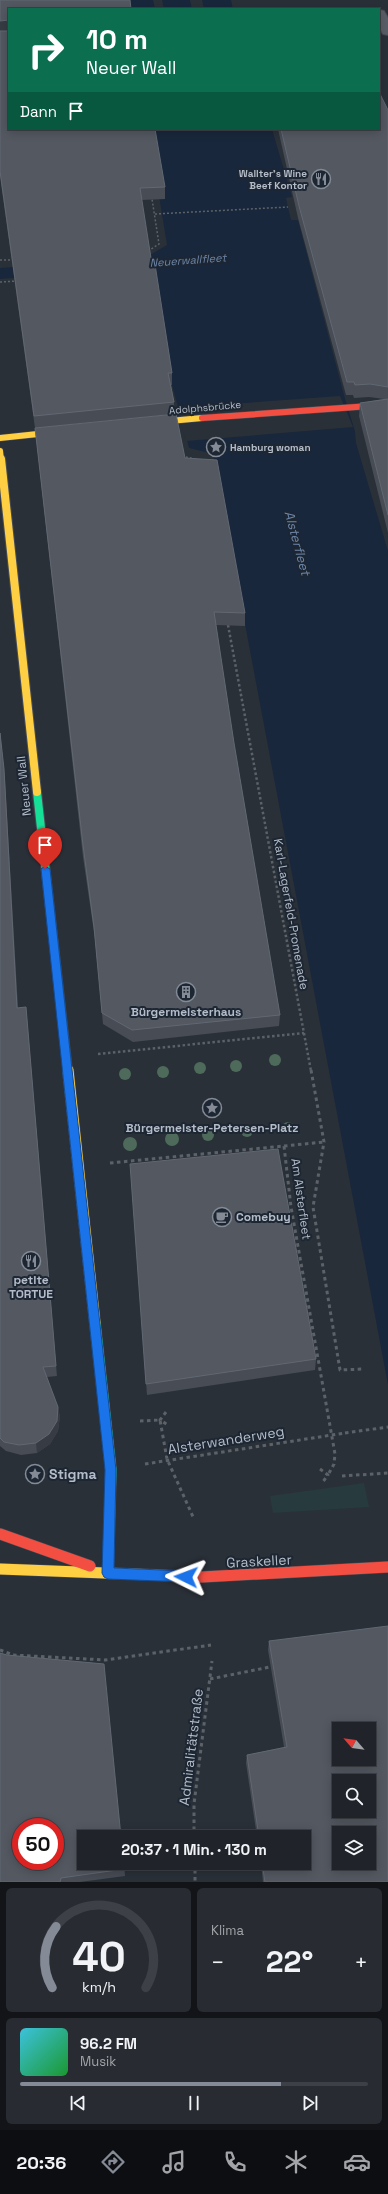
<!DOCTYPE html>
<html lang="de">
<meta charset="utf-8">
<style>
body{margin:0;font-family:"Space Grotesk",sans-serif;background:#282c32;color:#f1f3f6;height:100vh;display:flex;flex-direction:column;font-size:15px;white-space:nowrap}
*{box-sizing:border-box;margin:0}
p{font-size:13px;color:#a2a4a8}
.icon{flex:none;width:22px;height:22px;fill:none;stroke:currentColor;stroke-width:2;stroke-linecap:round;stroke-linejoin:round}
.map{position:relative;height:1882px;overflow:hidden}
.panel{display:flex;flex-direction:column;gap:6px;padding:6px;background:#121417;flex:1}
.panel>*{flex:none}
.banner{position:absolute;left:8px;top:8px;width:372px;height:122px;border-radius:0px;box-shadow:0 2px 10px #0003,0 0 0 1px #3d4147;background:#0b6e4f;color:#fff;overflow:hidden}
.needle{width:26px;rotate:298deg}
.tools{position:absolute;left:332px;top:1722px;display:grid;gap:8px}
.tools a{display:grid;place-items:center;width:44px;height:44px;border-radius:0px;background:#20242a;box-shadow:0 2px 10px #0003,0 0 0 1px #3d4147;font-size:20px}
.speed{position:absolute;left:12px;top:1818px;display:flex;gap:8px;font-size:20px;font-weight:700;text-align:center}
.speed>*{display:grid;place-content:center;width:52px;height:52px;border-radius:50%;background:#20242a;box-shadow:0 2px 10px #0003,0 0 0 1px #3d4147;line-height:1}
.speed .limit{border:6px solid #d22;background:#fff;color:#111}
.pin{position:absolute;display:grid;place-items:center;width:34px;height:34px;color:#fff;margin:-41px -17px;border-radius:50% 50% 50% 0;rotate:-45deg;box-shadow:0 0 4px #0007}
.pin .icon{rotate:45deg}
.me{position:absolute;width:44px;margin:-22px;rotate:273deg;stroke-linejoin:round;filter:drop-shadow(0 0 3px #0008)}
.turn{display:flex;align-items:center;gap:14px;height:84px;padding:0 12px;font-size:18px}
.turn .icon{width:52px;height:52px;stroke-width:2.5}
.turn b{display:block;font-size:28px;line-height:34px}
.then{display:flex;align-items:center;height:38px;padding:0 12px;background:#0003;gap:8px;font-size:15px}
.big{font-size:30px;font-weight:800;line-height:1.1}
.panel .tile{flex:1;display:flex;flex-direction:column;justify-content:center;gap:6px;min-width:0;padding:0 14px;border-radius:6px;background:#282c32}
.panel .dial{align-items:center;gap:0}
.dial svg{height:104px;overflow:visible;fill:none;stroke:#3d4147;stroke-width:7;stroke-linecap:round;text-anchor:middle}
.dial text{fill:#f1f3f6;stroke:none}
.song{display:flex;align-items:center;gap:12px}
.cover{width:48px;height:48px;border-radius:6px;background:linear-gradient(135deg,hsl(190 70% 55%),hsl(130 70% 35%))}
.played{height:4px;border-radius:2px;background:linear-gradient(90deg,#848b96 75%,#3d4147 75%)}
.keys{display:flex;justify-content:space-around;direction:ltr}
.heat{display:flex;justify-content:space-between;align-items:center;font-size:22px;direction:ltr}
.panel .tiles{flex:1;display:grid;gap:6px;grid-template-columns:1fr 1fr}
.tile:last-child{grid-column:span 2}
.trip{position:absolute;left:77px;top:1830px;width:234px;height:40px;border-radius:0px;background:#20242a;box-shadow:0 2px 10px #0003,0 0 0 1px #3d4147;font-weight:800;line-height:40px;text-align:center}
.menu{display:flex;height:64px;justify-content:space-around;align-items:center;background:#0d0e11;color:#a2a4a8}
.menu .icon{width:28px;height:28px}
.menu .active{color:#848b96}
.menu b{font-size:18px;color:#f1f3f6}
.map>svg:first-child{display:block}
.green{fill:#273a3e}
.water{fill:#19273c}
.pier{fill:#2a3038}
.lines{fill:none;stroke-linecap:round;stroke-linejoin:round}
.street-casing{stroke:#484c55;stroke-width:2}
.fast-far1-casing{stroke:#484c55;stroke-width:10}
.fast-casing{stroke:#484c55;stroke-width:12}
.slow-far2-casing{stroke:#484c55;stroke-width:7}
.slow-far1-casing{stroke:#484c55;stroke-width:10}
.slow-casing{stroke:#484c55;stroke-width:12}
.jam-casing{stroke:#484c55;stroke-width:12}
.path-far2{stroke:#5c6268;stroke-width:1.5;stroke-dasharray:2 2;stroke-linecap:butt}
.path-far1{stroke:#5c6268;stroke-width:2.5;stroke-dasharray:2.5 2.5;stroke-linecap:butt}
.path{stroke:#5c6268;stroke-width:3;stroke-dasharray:3.5 3.5;stroke-linecap:butt}
.street{fill:#5a5e66;fill-rule:evenodd}
.fast-far1{stroke:#16e098;stroke-width:8}
.fast{stroke:#16e098;stroke-width:11}
.slow-far2{stroke:#ffcf43;stroke-width:6}
.slow-far1{stroke:#ffcf43;stroke-width:8}
.slow{stroke:#ffcf43;stroke-width:11}
.jam{stroke:#f24e42;stroke-width:11}
.jam-bridge-casing{stroke:#484c55;stroke-width:7;stroke-linecap:butt}
.path-bridge-far1{stroke:#5c6268;stroke-width:1.5;stroke-dasharray:2 2;stroke-linecap:butt}
.path-bridge{stroke:#5c6268;stroke-width:3;stroke-dasharray:3.5 3.5;stroke-linecap:butt}
.jam-bridge{stroke:#f24e42;stroke-width:6}
.tree{fill:#4e6a5a}
.wall{fill:#474c55}
.shaded-wall{fill:#373c44}
.building{fill:#535861;stroke:#626872;fill-rule:evenodd}
.route{fill:#1a73e8;stroke:#114b97}
.labels{text-anchor:middle;stroke-width:4;stroke-linejoin:round;paint-order:stroke}
.far-poi-label{font-size:10px;font-weight:bold;fill:#b4bcc9;stroke:#1d2633;text-anchor:end}
.far-street-label{font-size:10px;fill:#b4bcc9;stroke:#1d2633}
.far-water-label{font-size:11px;font-style:italic;fill:#6d86a8;stroke:#1d2633}
.street-label{font-size:12px;fill:#b4bcc9;stroke:#1d2633}
.poi-label{font-size:12px;font-weight:bold;fill:#b4bcc9;stroke:#1d2633}
.water-label{font-size:13px;font-style:italic;fill:#6d86a8;stroke:#1d2633}
.near-street-label{font-size:14px;fill:#b4bcc9;stroke:#1d2633}
.near-poi-label{font-size:14px;font-weight:bold;fill:#b4bcc9;stroke:#1d2633;text-anchor:start}
</style>
<div class="map">
<svg width="388" height="1882" viewBox="0 0 388 1882">
<rect width="100%" height="100%" fill="#2a3038"/>
<path class="green" d="M364,1483L369,1507L273,1513L270,1496Z"/>
<g class="water">
<path d="M129,0H153L155,9H131Z"/>
<path d="M162,0H190L192,9H164Z"/>
<path d="M202,0H231L233,9H204Z"/>
<path d="M148,129H272L292,197L286,198L291,220H298L344,395L355,431L356,443L388,551V1385L213,454L189,448L172,385L81,273L0,279V268L148,256L167,245Z"/>
</g>
<path class="pier" d="M340,396L353,427L186,441L176,408Z"/>
<g class="lines">
<g class="street-casing">
<path id="street" d="M379,10L384,11L388,18V35L383,34L379,27Z"/>
</g>
<g class="fast-far1-casing">
<path id="fast-far1" d="M37,792L64,1035"/>
</g>
<g class="fast-casing">
<path id="fast" d="M95,1323L111,1470L108,1573"/>
</g>
<g class="slow-far2-casing">
<g id="slow-far2">
<path d="M148,423L202,418"/>
<path d="M0,438L66,431"/>
<path d="M0,451L1,460"/>
</g>
</g>
<g class="slow-far1-casing">
<g id="slow-far1">
<path d="M1,459L37,792"/>
<path d="M64,1035L68,1071"/>
</g>
</g>
<g class="slow-casing">
<g id="slow">
<path d="M68,1070L95,1323"/>
<path d="M0,1569L157,1575"/>
</g>
</g>
<g class="jam-casing">
<g id="jam">
<path d="M0,1534L90,1566"/>
<path d="M157,1575L202,1577L388,1567"/>
</g>
</g>
<g class="path-far2">
<path d="M148,251L159,244L152,199"/>
<path d="M0,260H12"/>
<path d="M0,282L17,281"/>
<path d="M182,456L199,460"/>
</g>
<g class="path-far1">
<path d="M199,459V461"/>
<path d="M228,625L311,1071"/>
<path d="M98,1054L304,1033"/>
</g>
<g class="path">
<path d="M311,1070L324,1142L313,1207L340,1370L364,1369"/>
<path d="M284,1146L324,1142"/>
<path d="M110,1163L284,1146L291,1207L335,1454L334,1464L328,1475"/>
<path d="M166,1412L160,1420L168,1425"/>
<path d="M140,1421L160,1420L167,1459L194,1519"/>
<path d="M145,1464L345,1433"/>
<path d="M320,1469L328,1475L322,1483"/>
<path d="M342,1476L388,1473"/>
<path d="M0,1650L13,1655L105,1660L211,1645"/>
<path d="M210,1679L270,1667"/>
<path d="M194,1837V1804L212,1661"/>
<path d="M195,1863V1882"/>
</g>
<use href="#street" class="street"/>
<use href="#fast-far1" class="fast-far1"/>
<use href="#fast" class="fast"/>
<use href="#slow-far2" class="slow-far2"/>
<use href="#slow-far1" class="slow-far1"/>
<use href="#slow" class="slow"/>
<use href="#jam" class="jam"/>
<g class="jam-bridge-casing">
<path id="jam-bridge" d="M202,418L370,406"/>
</g>
<path class="path-bridge-far1" d="M155,214L288,207"/>
<path class="path-bridge" d="M345,1433L388,1427"/>
<use href="#jam-bridge" class="jam-bridge"/>
</g>
<g class="tree">
<circle cx="275" cy="1060" r="6"/>
<circle cx="236" cy="1066" r="6"/>
<circle cx="200" cy="1068" r="6"/>
<circle cx="163" cy="1072" r="6"/>
<circle cx="125" cy="1074" r="6"/>
<circle cx="288" cy="1128" r="6"/>
<circle cx="247" cy="1131" r="6"/>
<circle cx="208" cy="1135" r="6"/>
<circle cx="172" cy="1139" r="7"/>
<circle cx="130" cy="1144" r="7"/>
</g>
<g class="wall">
<path d="M0,0L9,9L165,187V199L141,200L151,258L172,373V385H171L174,402V414L35,428L0,176Z"/>
<path d="M388,110V533L359,416L360,403L384,399L369,397L354,398L353,395H346L298,218L278,129H379Z"/>
<path d="M35,428L185,458L245,613V626L216,625L234,743L280,1015L279,1026L133,1042L103,1024L95,939L83,857Z"/>
<path d="M0,733L5,781L18,1008L26,1007L27,1018L57,1376L47,1377L60,1416L58,1431L50,1444L37,1453L21,1455L6,1451L0,1446Z"/>
<path d="M131,1176L316,1359L315,1370L147,1395Z"/>
<path d="M269,1641L388,1882H263L261,1863H304V1837H257L246,1763L247,1755L284,1747L268,1650Z"/>
<path d="M124,1863L125,1876L80,1882H0Z"/>
</g>
<g class="shaded-wall">
<path d="M9,20V32L0,33V21Z"/>
<path d="M4,769L5,781L18,1019L17,1008Z"/>
<path d="M26,1007L27,1018L57,1376L56,1366Z"/>
<path d="M58,1407L60,1416L58,1431L50,1444L37,1453L36,1443Z"/>
</g>
<g class="building">
<path d="M0,0H130L131,9H9V20L0,21Z"/>
<path d="M0,31H9V129H155L165,187L140,188L151,258H154L172,373H168L174,402L34,416L0,171Z"/>
<path d="M379,92L388,110V387L370,384L355,385L354,382H347L299,206L281,129H379Z"/>
<path d="M388,399V515L360,403Z"/>
<path d="M176,414L185,458L217,460L245,613L214,612L234,743L280,1015L132,1030L102,1013L94,927L83,845L35,428Z"/>
<path d="M0,733L4,769L17,1008L26,1007L56,1366L43,1367L58,1407L57,1421L49,1434L36,1443L19,1445L4,1442L0,1438Z"/>
<path d="M278,1149L316,1359L146,1384L130,1164Z"/>
<path d="M388,1626V1882H265L262,1863H304V1837H259L247,1755L287,1747L269,1641ZM339,1729H369V1759H339ZM339,1781H369V1811H339ZM339,1833H369V1863H339Z"/>
<path d="M0,1653L7,1655L104,1664L121,1837H84V1863H124V1869L61,1878L60,1882H0ZM21,1827H55V1861H21Z"/>
</g>
<path class="route" d="M45,866L50,869L116,1470L114,1568L186,1571L190,1573L192,1577L190,1581L186,1582L108,1579L104,1577L102,1573L105,1470L41,869Z"/>
<defs>
<g id="restaurant-ring" transform="scale(1)"><circle r="9.5" fill="#1d2633" stroke="#848b96" stroke-width="1.5"/><path d="M-5-6h1v4h1v-4h1v4h1v-4h1v5L-1.5 .5V6h-2V.5L-5-1ZM5-6V6H3V1.5H1.5Q1.5-4 5-6Z" fill="#848b96"/></g>
<g id="sight-ring" transform="scale(1)"><circle r="9.5" fill="#1d2633" stroke="#848b96" stroke-width="1.5"/><path d="M0-6L1.8-2.2L6-1.7L2.9 1.2L3.7 5.4L0 3.3L-3.7 5.4L-2.9 1.2L-6-1.7L-1.8-2.2Z" fill="#848b96"/></g>
<g id="building-ring" transform="scale(1)"><circle r="9.5" fill="#1d2633" stroke="#848b96" stroke-width="1.5"/><path d="M-4-6H4V6H1V3H-1V6H-4ZM-2.5-4.3h1.7v1.8h-1.7ZM.8-4.3h1.7v1.8H.8ZM-2.5-1h1.7V.8h-1.7ZM.8-1h1.7V.8H.8Z" fill="#848b96"/></g>
<g id="cafe-ring" transform="scale(1)"><circle r="9.5" fill="#1d2633" stroke="#848b96" stroke-width="1.5"/><path d="M-5.5-4.5H6V0H3Q3 3.5 0 3.5H-2.5Q-5.5 3.5-5.5 0ZM3-3.2v2h1.7v-2ZM-6 4.5H4V6H-6Z" fill="#848b96"/></g>
</defs>
<g fill-rule="evenodd">
<use href="#restaurant-ring" x="321" y="179"/>
<use href="#sight-ring" x="216" y="447"/>
<use href="#building-ring" x="186" y="992"/>
<use href="#sight-ring" x="212" y="1108"/>
<use href="#cafe-ring" x="222" y="1217"/>
<use href="#restaurant-ring" x="31" y="1261"/>
<use href="#sight-ring" x="35" y="1474"/>
</g>
<g class="labels">
<g class="far-poi-label">
<text x="307" y="177">Wallter's Wine<tspan x="307" dy="12">Beef Kontor</tspan></text>
<text x="230" y="451" text-anchor="start">Hamburg woman</text>
</g>
<g class="far-street-label">
<text transform="translate(205 407) rotate(-5)" y="4">Adolphsbrücke</text>
</g>
<g class="far-water-label">
<text transform="translate(188 260) rotate(-4)" y="4">Neuerwallfleet</text>
</g>
<g class="street-label">
<text transform="translate(24 786) rotate(-96)" y="4">Neuer Wall</text>
<text transform="translate(291 914) rotate(80)" y="4">Karl-Lagerfeld-Promenade</text>
<text transform="translate(301 1199) rotate(82)" y="4">Am Alsterfleet</text>
</g>
<g class="poi-label">
<text x="186" y="1016">Bürgermeisterhaus</text>
<text x="212" y="1132">Bürgermeister-Petersen-Platz</text>
<text x="236" y="1221" text-anchor="start">Comebuy</text>
<text x="31" y="1284">petite<tspan x="31" dy="14">TORTUE</tspan></text>
</g>
<g class="water-label">
<text transform="translate(298 543) rotate(75)" y="5">Alsterfleet</text>
</g>
<g class="near-street-label">
<text transform="translate(226 1440) rotate(-9)" y="5">Alsterwanderweg</text>
<text transform="translate(259 1561) rotate(-3)" y="5">Graskeller</text>
<text transform="translate(191 1747) rotate(-83)" y="5">Admiralitätstraße</text>
</g>
<g class="near-poi-label">
<text x="49" y="1479">Stigma</text>
</g>
</g>
</svg>
<div class="tools">
<a><svg class="needle" viewBox="-14 -14 28 28"><path d="M0-13l5 13h-10z" fill="#e53935"/><path d="M0 13l5-13h-10z" fill="#a2a4a8"/></svg></a>
<a><svg class="icon" aria-label="search" viewBox="0 0 24 24"><circle cx="10" cy="10" r="6"/><path d="M15 15l6 6"/></svg></a>
<a><svg class="icon" aria-label="layers" viewBox="0 0 24 24"><path d="M12 4l9 5-9 5-9-5zM3 14l9 5 9-5"/></svg></a>
</div>
<div class="speed"><div class="limit">50</div></div>
<div class="pin" style="left:45px;top:869px;background:#d93025"><svg class="icon" aria-label="arrive" viewBox="0 0 24 24"><path d="M6 21V4h12l-3 4 3 4H6"/></svg></div>
<svg class="me" style="left:186px;top:1577px" viewBox="-20 -20 40 40"><path d="M0-17L14 15 0 8-14 15z" fill="#1a73e8" stroke="#fff" stroke-width="4"/></svg>
<div class="trip">20:37 · 1 Min. · 130 m</div>
<div class="banner">
<div class="turn"><svg class="icon" aria-label="right" viewBox="0 0 24 24"><path d="M7 20v-9h11M14 6l5 5-5 5"/></svg><div><b>10 m</b>Neuer Wall</div></div>
<div class="then">Dann<svg class="icon" aria-label="arrive" viewBox="0 0 24 24"><path d="M6 21V4h12l-3 4 3 4H6"/></svg></div>
</div>
</div>
<section class="panel">
<div class="tiles">
<div class="tile dial"><svg viewBox="0 0 100 80">
<path d="M14 69A42 42 0 1 1 86 69"/>
<path d="M14 69A42 42 0 0 1 17 22" stroke="#848b96"/>
<text x="50" y="56" font-size="32" font-weight="700">40</text>
<text x="50" y="72" font-size="11">km/h</text>
</svg></div>
<div class="tile"><p>Klima</p>
<div class="heat"><a>−</a><b class="big">22°</b><a>+</a></div>
</div>
<div class="tile">
<div class="song"><i class="cover"></i><div><b>96.2 FM</b><p>Musik</p></div></div>
<div class="played"></div>
<div class="keys"><svg class="icon" aria-label="previous" viewBox="0 0 24 24"><path d="M18 5L8 12l10 7zM5 5v14"/></svg><svg class="icon" aria-label="pause" viewBox="0 0 24 24"><path d="M8 5v14M16 5v14"/></svg><svg class="icon" aria-label="next" viewBox="0 0 24 24"><path d="M6 5l10 7-10 7zM19 5v14"/></svg></div>
</div>
</div>
</section>
<nav class="menu">
<b>20:36</b>
<svg class="icon active" aria-label="directions" viewBox="0 0 24 24"><path d="M12 3l9 9-9 9-9-9zM9 14v-3h6M13 9l2 2-2 2"/></svg>
<svg class="icon" aria-label="music" viewBox="0 0 24 24"><path d="M9 18V5l10-2v13"/><circle cx="6" cy="18" r="3"/><circle cx="16" cy="16" r="3"/></svg>
<svg class="icon" aria-label="phone" viewBox="0 0 24 24"><path d="M5 4h4l2 5-3 2q2 4 5 5l2-3 5 2v4C11 20 4 13 5 4z"/></svg>
<svg class="icon" aria-label="climate" viewBox="0 0 24 24"><path d="M12 3v18M4 7l16 10M4 17L20 7"/></svg>
<svg class="icon" aria-label="car" viewBox="0 0 24 24"><path d="M5 17H2v-5l4-1 3-4h7l3 4 3 1v5h-3M9 17h6M6 11h13"/><circle cx="7" cy="17" r="2"/><circle cx="17" cy="17" r="2"/></svg>
</nav>
